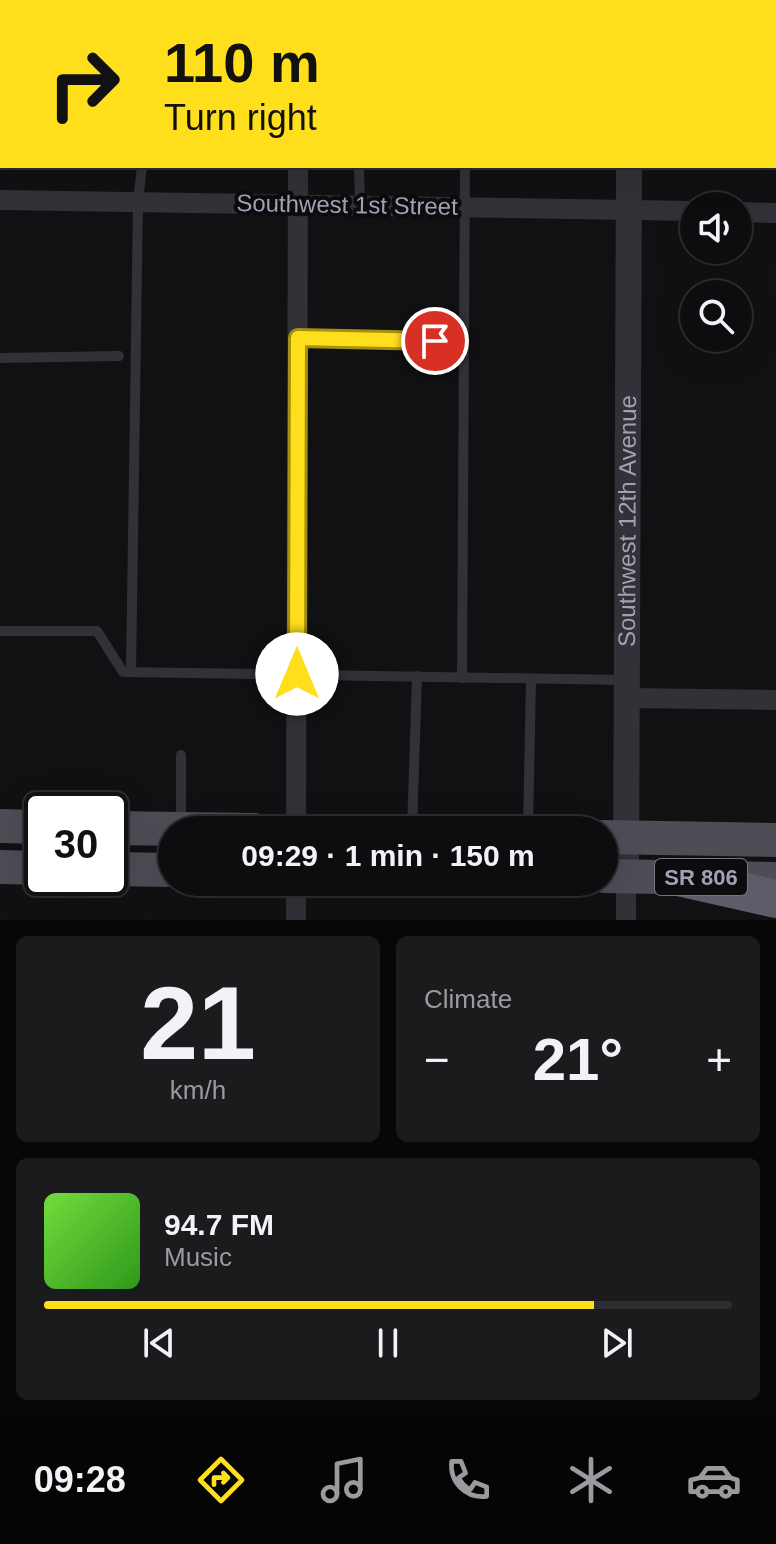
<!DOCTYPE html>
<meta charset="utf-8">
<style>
body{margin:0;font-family:Helvetica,sans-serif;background:#1b1a1c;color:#f1f3f6;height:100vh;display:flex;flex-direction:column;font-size:30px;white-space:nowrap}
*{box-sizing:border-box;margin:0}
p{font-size:26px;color:#9a9b9e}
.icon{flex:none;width:44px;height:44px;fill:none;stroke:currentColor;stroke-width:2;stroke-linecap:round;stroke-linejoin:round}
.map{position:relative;height:920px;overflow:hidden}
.drawer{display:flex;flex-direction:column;gap:16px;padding:16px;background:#070708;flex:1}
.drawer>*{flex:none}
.top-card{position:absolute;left:0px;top:0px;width:776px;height:168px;box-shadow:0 8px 32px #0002,0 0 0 2px #2d2c2e;background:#ffde1b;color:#111;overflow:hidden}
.buttons{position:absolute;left:680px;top:192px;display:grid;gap:16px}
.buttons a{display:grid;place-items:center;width:72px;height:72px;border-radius:50%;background:#0d0c0e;box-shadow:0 8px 32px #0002,0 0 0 2px #2d2c2e;font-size:40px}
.speed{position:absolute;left:24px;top:792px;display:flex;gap:16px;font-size:40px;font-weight:700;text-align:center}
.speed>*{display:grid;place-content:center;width:104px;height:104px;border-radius:50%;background:#0d0c0e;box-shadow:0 8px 32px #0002,0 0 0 2px #2d2c2e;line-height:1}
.speed .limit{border:4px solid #111;border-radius:12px;background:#fff;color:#111}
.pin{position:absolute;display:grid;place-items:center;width:68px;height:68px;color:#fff;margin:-34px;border:4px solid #fff;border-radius:50%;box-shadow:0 2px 8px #0007}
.me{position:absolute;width:88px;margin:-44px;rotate:0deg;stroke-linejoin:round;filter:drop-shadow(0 0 6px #0008)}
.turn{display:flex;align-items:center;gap:28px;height:168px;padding:0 32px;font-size:36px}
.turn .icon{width:104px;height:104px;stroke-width:2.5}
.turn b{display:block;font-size:56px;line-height:68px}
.big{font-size:60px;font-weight:600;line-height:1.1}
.drawer .widget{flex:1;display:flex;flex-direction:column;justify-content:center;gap:12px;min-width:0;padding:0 28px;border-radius:12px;background:#1b1a1c}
.drawer .dial{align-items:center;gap:0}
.dial b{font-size:104px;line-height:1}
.song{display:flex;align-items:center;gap:24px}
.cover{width:96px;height:96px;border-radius:12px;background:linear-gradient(135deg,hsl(100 70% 55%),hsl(110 70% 35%))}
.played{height:8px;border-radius:4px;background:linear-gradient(90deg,#ffde1b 80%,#2d2c2e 80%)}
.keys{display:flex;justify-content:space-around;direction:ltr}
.heat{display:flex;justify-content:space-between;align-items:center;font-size:44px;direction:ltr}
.drawer .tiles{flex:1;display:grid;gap:16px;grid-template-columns:1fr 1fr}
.widget:last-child{grid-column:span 2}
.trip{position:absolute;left:158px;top:816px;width:460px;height:80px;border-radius:40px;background:#0d0c0e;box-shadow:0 8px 32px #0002,0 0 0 2px #2d2c2e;font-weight:600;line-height:80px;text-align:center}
.tab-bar{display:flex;height:128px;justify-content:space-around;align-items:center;background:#050506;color:#9a9b9e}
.tab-bar .icon{width:56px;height:56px}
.tab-bar .current{color:#ffde1b}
.tab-bar b{font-size:36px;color:#f1f3f6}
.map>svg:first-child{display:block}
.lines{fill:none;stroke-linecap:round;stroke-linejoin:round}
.service{stroke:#313137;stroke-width:10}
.minor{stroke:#313137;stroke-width:20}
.tertiary{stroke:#313137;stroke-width:26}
.primary{stroke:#4d4d56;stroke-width:34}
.motorway{stroke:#5d5d69;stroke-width:38}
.route-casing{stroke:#a69012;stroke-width:20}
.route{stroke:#ffde1b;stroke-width:14}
.labels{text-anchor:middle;stroke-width:8;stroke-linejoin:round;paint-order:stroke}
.shield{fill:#0c0b0d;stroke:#747582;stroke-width:2}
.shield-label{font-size:22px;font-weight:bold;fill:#a0a2b4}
.street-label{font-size:24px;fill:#a0a2b4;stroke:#0c0b0d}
</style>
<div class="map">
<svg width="776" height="920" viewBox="0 0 776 920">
<rect width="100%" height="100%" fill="#111012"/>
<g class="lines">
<g class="service">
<path d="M137,2V0"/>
<path d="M467,2L468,0"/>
<path d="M359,166L360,206"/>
<path d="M298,338L464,341"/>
<path d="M0,358L119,356"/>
<path d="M0,631H97L123,672L626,680"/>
<path d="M131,672L138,202L142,166"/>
<path d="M462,678L465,166"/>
<path d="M181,823V755"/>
<path d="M412,830L417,676"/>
<path d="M528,830L531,679"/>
</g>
<g class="minor">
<path d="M299,2V0"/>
<path d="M0,200L694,211"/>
<path d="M738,212L776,213"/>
<path d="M626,698L776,700"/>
<path d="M296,830L298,166"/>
<path d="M296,920V882"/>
<path d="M626,920V877"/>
</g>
<g class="tertiary">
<path d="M630,2V0"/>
<path id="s1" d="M626,877L629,166"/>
</g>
<g class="primary">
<path d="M0,826L42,827"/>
<path d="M110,828L254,830"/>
<path d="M604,837L776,840"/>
<path d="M0,867L42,868"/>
<path d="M110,869L172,870"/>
<path d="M604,876L776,879"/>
</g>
<path class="motorway" d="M678,877L776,899"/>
</g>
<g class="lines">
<g class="route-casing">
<path id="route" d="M297,674L298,338L435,341"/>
</g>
<use href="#route" class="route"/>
</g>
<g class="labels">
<rect class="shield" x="655" y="859" width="92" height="36" rx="6"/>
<g class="shield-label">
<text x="701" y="885">SR 806</text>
</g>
<g class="street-label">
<text transform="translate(347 205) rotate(1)" y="8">Southwest 1st Street</text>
<text dy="8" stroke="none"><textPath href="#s1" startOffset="356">Southwest 12th Avenue</textPath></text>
</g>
</g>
</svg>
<div class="buttons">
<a><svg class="icon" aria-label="sound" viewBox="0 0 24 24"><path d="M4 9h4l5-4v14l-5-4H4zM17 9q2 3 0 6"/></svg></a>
<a><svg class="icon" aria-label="search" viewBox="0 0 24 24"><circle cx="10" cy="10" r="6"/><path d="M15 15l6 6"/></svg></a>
</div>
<div class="speed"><div class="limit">30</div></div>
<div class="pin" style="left:435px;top:341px;background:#d93025"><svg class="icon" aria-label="arrive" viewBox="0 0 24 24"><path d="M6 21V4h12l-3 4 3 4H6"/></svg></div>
<svg class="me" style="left:297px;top:674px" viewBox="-20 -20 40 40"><circle r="19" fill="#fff"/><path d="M0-13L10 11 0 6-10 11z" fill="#ffde1b"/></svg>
<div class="trip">09:29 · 1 min · 150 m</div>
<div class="top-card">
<div class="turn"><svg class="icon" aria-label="right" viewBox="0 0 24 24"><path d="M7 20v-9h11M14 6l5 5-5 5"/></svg><div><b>110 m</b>Turn right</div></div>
</div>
</div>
<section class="drawer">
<div class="tiles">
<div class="widget dial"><b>21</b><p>km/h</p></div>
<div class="widget"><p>Climate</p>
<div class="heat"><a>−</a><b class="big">21°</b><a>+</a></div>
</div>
<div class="widget">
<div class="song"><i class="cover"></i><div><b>94.7 FM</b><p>Music</p></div></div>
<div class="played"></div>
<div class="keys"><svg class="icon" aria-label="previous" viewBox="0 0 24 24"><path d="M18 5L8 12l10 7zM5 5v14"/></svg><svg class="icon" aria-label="pause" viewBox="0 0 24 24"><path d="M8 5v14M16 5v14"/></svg><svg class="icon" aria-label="next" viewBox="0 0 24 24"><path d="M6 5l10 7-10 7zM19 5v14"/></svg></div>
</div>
</div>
</section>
<nav class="tab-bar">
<b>09:28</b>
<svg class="icon current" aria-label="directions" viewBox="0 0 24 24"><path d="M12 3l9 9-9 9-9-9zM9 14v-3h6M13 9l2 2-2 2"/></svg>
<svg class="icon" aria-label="music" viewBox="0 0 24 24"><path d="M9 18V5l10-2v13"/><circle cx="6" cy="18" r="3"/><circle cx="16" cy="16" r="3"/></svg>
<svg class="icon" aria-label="phone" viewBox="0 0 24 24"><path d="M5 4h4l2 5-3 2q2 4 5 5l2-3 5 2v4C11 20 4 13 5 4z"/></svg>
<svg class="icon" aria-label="climate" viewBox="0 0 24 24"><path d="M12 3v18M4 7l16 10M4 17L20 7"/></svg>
<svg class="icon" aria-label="car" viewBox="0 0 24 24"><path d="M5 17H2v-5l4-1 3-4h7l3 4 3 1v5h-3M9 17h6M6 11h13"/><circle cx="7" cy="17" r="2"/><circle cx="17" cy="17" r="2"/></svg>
</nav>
